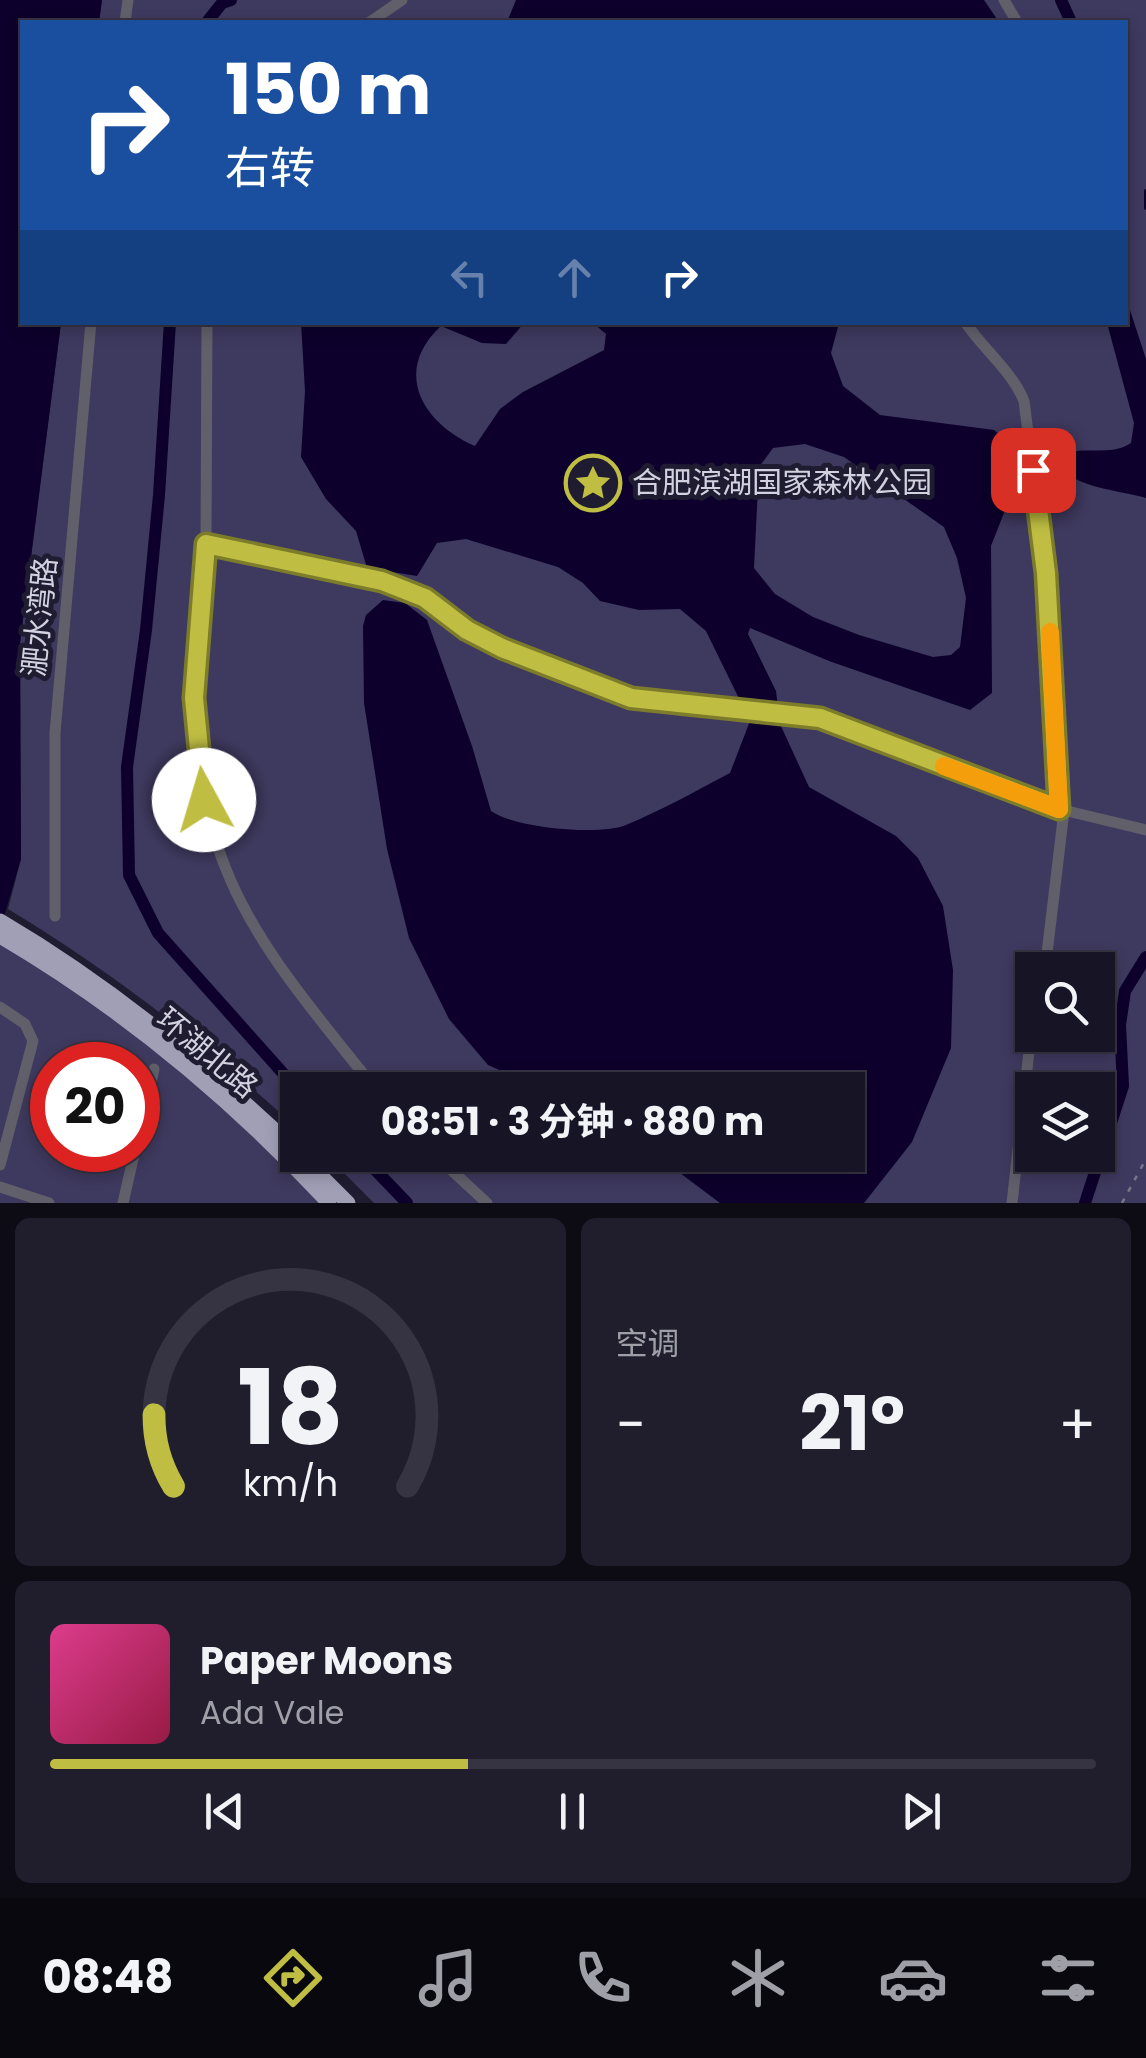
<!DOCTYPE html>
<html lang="zh">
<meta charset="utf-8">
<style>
body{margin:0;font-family:Poppins,"Noto Sans SC",sans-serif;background:#201e2d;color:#f1f3f6;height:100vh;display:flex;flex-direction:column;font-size:38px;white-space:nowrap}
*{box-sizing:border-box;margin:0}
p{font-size:32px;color:#9e9fa7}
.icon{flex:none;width:55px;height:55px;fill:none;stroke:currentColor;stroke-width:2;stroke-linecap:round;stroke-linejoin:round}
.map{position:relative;height:1203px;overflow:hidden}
.drawer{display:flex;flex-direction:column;gap:15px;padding:15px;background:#0d0c14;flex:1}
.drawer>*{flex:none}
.hud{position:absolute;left:20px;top:20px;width:1108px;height:305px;border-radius:0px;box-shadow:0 5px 15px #0003,0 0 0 2px #363442;background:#1a4fa0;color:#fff;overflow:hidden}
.buttons{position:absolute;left:1015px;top:952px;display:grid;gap:20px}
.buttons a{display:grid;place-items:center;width:100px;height:100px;border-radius:0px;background:#171525;box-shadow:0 5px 15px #0003,0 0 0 2px #363442;font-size:50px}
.speed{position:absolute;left:30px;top:1042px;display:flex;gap:20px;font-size:50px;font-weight:700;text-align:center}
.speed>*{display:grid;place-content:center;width:130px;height:130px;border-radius:50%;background:#171525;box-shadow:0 5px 15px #0003,0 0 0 2px #363442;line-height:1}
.speed .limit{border:15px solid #d22;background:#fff;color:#111}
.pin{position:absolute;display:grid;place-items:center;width:85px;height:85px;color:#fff;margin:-42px;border-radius:20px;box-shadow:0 5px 15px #0006}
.me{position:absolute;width:110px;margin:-55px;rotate:354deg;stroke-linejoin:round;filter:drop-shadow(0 0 8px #0008)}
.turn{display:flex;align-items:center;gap:35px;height:210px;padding:0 40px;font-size:45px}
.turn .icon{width:130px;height:130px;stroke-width:2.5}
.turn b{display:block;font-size:70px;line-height:85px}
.lanes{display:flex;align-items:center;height:95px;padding:0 40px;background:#0003;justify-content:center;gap:50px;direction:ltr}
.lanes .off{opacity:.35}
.big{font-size:75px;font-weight:700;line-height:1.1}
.drawer .widget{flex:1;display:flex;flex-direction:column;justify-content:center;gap:15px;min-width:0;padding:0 35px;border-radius:15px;background:#201e2d}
.drawer .dial{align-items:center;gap:0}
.dial svg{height:260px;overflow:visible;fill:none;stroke:#363442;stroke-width:7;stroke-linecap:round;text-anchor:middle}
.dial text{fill:#f1f3f6;stroke:none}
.song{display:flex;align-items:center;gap:30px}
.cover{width:120px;height:120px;border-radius:15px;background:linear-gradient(135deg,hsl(330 70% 55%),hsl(340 70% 35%))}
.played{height:10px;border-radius:5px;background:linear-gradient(90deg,#bfbe42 40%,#363442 40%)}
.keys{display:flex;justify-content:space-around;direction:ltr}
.heat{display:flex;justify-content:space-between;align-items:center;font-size:55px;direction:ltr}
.drawer .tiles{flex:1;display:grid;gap:15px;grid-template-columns:1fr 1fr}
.widget:last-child{grid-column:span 2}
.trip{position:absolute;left:280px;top:1072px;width:585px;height:100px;border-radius:0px;background:#171525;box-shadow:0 5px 15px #0003,0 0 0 2px #363442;font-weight:700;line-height:100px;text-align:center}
.tabs{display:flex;height:160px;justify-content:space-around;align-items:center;background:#09080f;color:#9e9fa7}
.tabs .icon{width:70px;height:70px}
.tabs .active{color:#bfbe42}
.tabs b{font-size:45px;color:#f1f3f6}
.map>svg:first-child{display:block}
.green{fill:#3e395e;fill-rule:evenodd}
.water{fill:#0d002c;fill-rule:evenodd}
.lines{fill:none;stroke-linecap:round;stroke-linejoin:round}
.stream{stroke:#0d002c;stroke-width:4}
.canal{stroke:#0d002c;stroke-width:12}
.path{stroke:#787688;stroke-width:2.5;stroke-dasharray:5 8;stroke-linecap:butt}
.minor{stroke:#605f6a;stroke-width:11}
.major{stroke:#a19fb6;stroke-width:15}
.route-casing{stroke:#7c7c2b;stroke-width:25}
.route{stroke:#bfbe42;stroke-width:18}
.slow{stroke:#f59e0b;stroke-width:18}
.labels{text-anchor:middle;stroke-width:10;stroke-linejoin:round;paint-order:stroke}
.poi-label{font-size:30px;fill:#d2d1df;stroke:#1f1c31;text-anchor:start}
.street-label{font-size:30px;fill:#d2d1df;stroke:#1f1c31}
</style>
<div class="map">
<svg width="1146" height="1203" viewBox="0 0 1146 1203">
<rect width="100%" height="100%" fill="#1f1c31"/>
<g class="green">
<path d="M102,0H1146V1203H374L326,1155H848V1090H298L297,1128C206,1045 113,972 8,909L21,859L20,643L61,323L1125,322V22H99ZM1032,970H1098V1035H1032ZM1032,1090H1098V1155H1032Z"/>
<path d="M0,936L135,1027L329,1203H0ZM52,1065H138V1150H52Z"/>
</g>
<g class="water">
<path d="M0,0H102L99,22H22V322L61,323L20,643L21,859L0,930Z"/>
<path d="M516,0H984L999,22H507Z"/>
<path d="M1125,295L1146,359V498C1119,490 1075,488 1058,465L1060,455C1084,445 1110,457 1131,443L1134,423L1107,323L1125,322Z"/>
<path d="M301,322L524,323L506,344L482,343L441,326C392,371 422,423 475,446L500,409L523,392L604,350L606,334L593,323H839L831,353L843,386L880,415L994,430L1018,450L1016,482L991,546L992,693L970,710L829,661L750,628L748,634L776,691L780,724L809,787L896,836L918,858L943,906L953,970L951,1048L912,1142L864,1203H720L656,1155H848V1090H544L488,1065L449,1019L409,938L387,849L364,703L363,626L366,615L383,600L405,603L427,620L472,746L491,811C514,828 601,836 626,825C662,810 696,791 730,773L750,721L706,631L680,609L639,610L600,601L583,583L558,567L466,539L437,543L417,576L367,568L356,531L326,499L301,457L305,391ZM805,444L844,457L944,527L957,558L966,598L960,647L951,655L933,657L859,635L813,617L775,594L754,568L759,467L773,448Z"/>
</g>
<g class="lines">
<path class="stream" d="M1146,191V208"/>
<g class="canal">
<path d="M1061,0L1071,22"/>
<path d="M207,22L222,3L231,0"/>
<path d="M170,322L159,495L146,630L127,767L129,875L158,933L298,1090"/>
<path d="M361,1155L407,1203"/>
<path d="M1085,1203L1123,1086L1120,1025L1125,991L1146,957"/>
</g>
<path class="path" d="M1122,1203L1146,1159"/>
<g class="minor">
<path d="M1004,0L1017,22"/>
<path d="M125,22L128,0"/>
<path d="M370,22L402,0"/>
<path d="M965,322C983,349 1012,371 1024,401L1046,573L1059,809"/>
<path d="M206,544L207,322"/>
<path d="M55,916V733L91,322"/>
<path d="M1045,970L1064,811"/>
<path d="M0,1007L25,1024L33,1041L0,1165"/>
<path d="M376,1090C330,1031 276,970 242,904C209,841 194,766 194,696C195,646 202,594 206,544L382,581L425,598L467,630L502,648L631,698L820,718L1059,809L1146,830"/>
<path d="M138,1141L154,1069"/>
<path d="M435,1155L487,1203"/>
<path d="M0,1187L49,1203"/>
<path d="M123,1203L135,1150"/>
<path d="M1012,1203L1032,1025"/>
</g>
<g class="major">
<path d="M0,921C109,985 206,1065 298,1152"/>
<path d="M0,936C121,1007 233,1100 329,1203"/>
<path d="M300,1155L348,1203"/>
</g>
</g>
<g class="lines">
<g class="route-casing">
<path id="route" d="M204,800L194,698L206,544L382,581L425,598L467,630L502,648L631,698L820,718L1059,809L1046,573L1033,470"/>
</g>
<use href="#route" class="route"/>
<path class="slow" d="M944,766L1059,809L1050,632"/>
</g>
<defs>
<g id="sight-ring" transform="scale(2.875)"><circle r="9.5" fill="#1f1c31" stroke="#bfbe42" stroke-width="1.5"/><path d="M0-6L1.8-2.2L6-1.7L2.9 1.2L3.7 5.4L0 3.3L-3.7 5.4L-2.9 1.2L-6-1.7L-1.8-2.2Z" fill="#bfbe42"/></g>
</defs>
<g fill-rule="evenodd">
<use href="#sight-ring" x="593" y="483"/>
</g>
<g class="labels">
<g class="poi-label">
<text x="632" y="493">合肥滨湖国家森林公园</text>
</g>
<g class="street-label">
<text transform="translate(40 617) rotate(-84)" y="10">淝水湾路</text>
<text transform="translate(207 1053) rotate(40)" y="10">环湖北路</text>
</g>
</g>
</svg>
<div class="buttons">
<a><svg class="icon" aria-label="search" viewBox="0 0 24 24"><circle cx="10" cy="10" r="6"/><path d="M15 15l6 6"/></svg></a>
<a><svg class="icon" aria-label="layers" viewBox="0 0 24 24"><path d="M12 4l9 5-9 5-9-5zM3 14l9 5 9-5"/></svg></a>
</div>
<div class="speed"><div class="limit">20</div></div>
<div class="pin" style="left:1033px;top:470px;background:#d93025"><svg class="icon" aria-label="arrive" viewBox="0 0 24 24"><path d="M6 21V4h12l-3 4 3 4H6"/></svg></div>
<svg class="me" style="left:204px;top:800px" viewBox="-20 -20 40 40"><circle r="19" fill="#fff"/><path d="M0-13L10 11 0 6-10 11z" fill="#bfbe42"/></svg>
<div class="trip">08:51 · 3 分钟 · 880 m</div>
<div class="hud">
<div class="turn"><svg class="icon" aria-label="right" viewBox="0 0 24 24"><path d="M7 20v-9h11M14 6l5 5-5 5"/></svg><div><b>150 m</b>右转</div></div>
<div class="lanes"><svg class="icon off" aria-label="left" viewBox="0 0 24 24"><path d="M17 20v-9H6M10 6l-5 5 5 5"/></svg><svg class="icon off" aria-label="ahead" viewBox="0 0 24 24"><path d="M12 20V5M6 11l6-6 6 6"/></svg><svg class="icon" aria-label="right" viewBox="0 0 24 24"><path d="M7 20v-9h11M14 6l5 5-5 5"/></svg></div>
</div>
</div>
<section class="drawer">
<div class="tiles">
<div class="widget dial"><svg viewBox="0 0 100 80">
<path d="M14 69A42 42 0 1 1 86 69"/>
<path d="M14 69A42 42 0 0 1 8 47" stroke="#bfbe42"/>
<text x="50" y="56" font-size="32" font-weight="700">18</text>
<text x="50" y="72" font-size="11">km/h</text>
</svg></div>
<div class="widget"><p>空调</p>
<div class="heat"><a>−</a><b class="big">21°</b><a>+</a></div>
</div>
<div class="widget">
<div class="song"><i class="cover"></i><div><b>Paper Moons</b><p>Ada Vale</p></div></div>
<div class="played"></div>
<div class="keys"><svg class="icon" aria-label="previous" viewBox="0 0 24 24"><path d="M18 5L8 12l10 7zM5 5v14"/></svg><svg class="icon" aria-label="pause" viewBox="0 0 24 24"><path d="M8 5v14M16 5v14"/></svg><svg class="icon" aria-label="next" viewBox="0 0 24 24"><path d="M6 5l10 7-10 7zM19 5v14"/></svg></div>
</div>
</div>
</section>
<nav class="tabs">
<b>08:48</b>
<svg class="icon active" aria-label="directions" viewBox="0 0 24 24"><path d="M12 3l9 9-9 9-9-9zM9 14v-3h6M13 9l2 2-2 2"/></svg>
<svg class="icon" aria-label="music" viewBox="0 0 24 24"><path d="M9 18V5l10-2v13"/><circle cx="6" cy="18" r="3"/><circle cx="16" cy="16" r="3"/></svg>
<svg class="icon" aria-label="phone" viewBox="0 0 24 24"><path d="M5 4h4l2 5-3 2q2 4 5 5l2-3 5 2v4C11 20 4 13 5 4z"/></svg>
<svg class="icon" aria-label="climate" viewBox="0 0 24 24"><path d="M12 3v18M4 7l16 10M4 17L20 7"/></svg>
<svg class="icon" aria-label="car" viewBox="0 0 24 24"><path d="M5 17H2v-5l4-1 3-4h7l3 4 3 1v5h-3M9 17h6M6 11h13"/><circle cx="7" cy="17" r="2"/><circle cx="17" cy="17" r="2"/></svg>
<svg class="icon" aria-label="filters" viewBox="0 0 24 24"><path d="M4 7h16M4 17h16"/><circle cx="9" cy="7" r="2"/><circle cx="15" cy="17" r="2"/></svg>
</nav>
